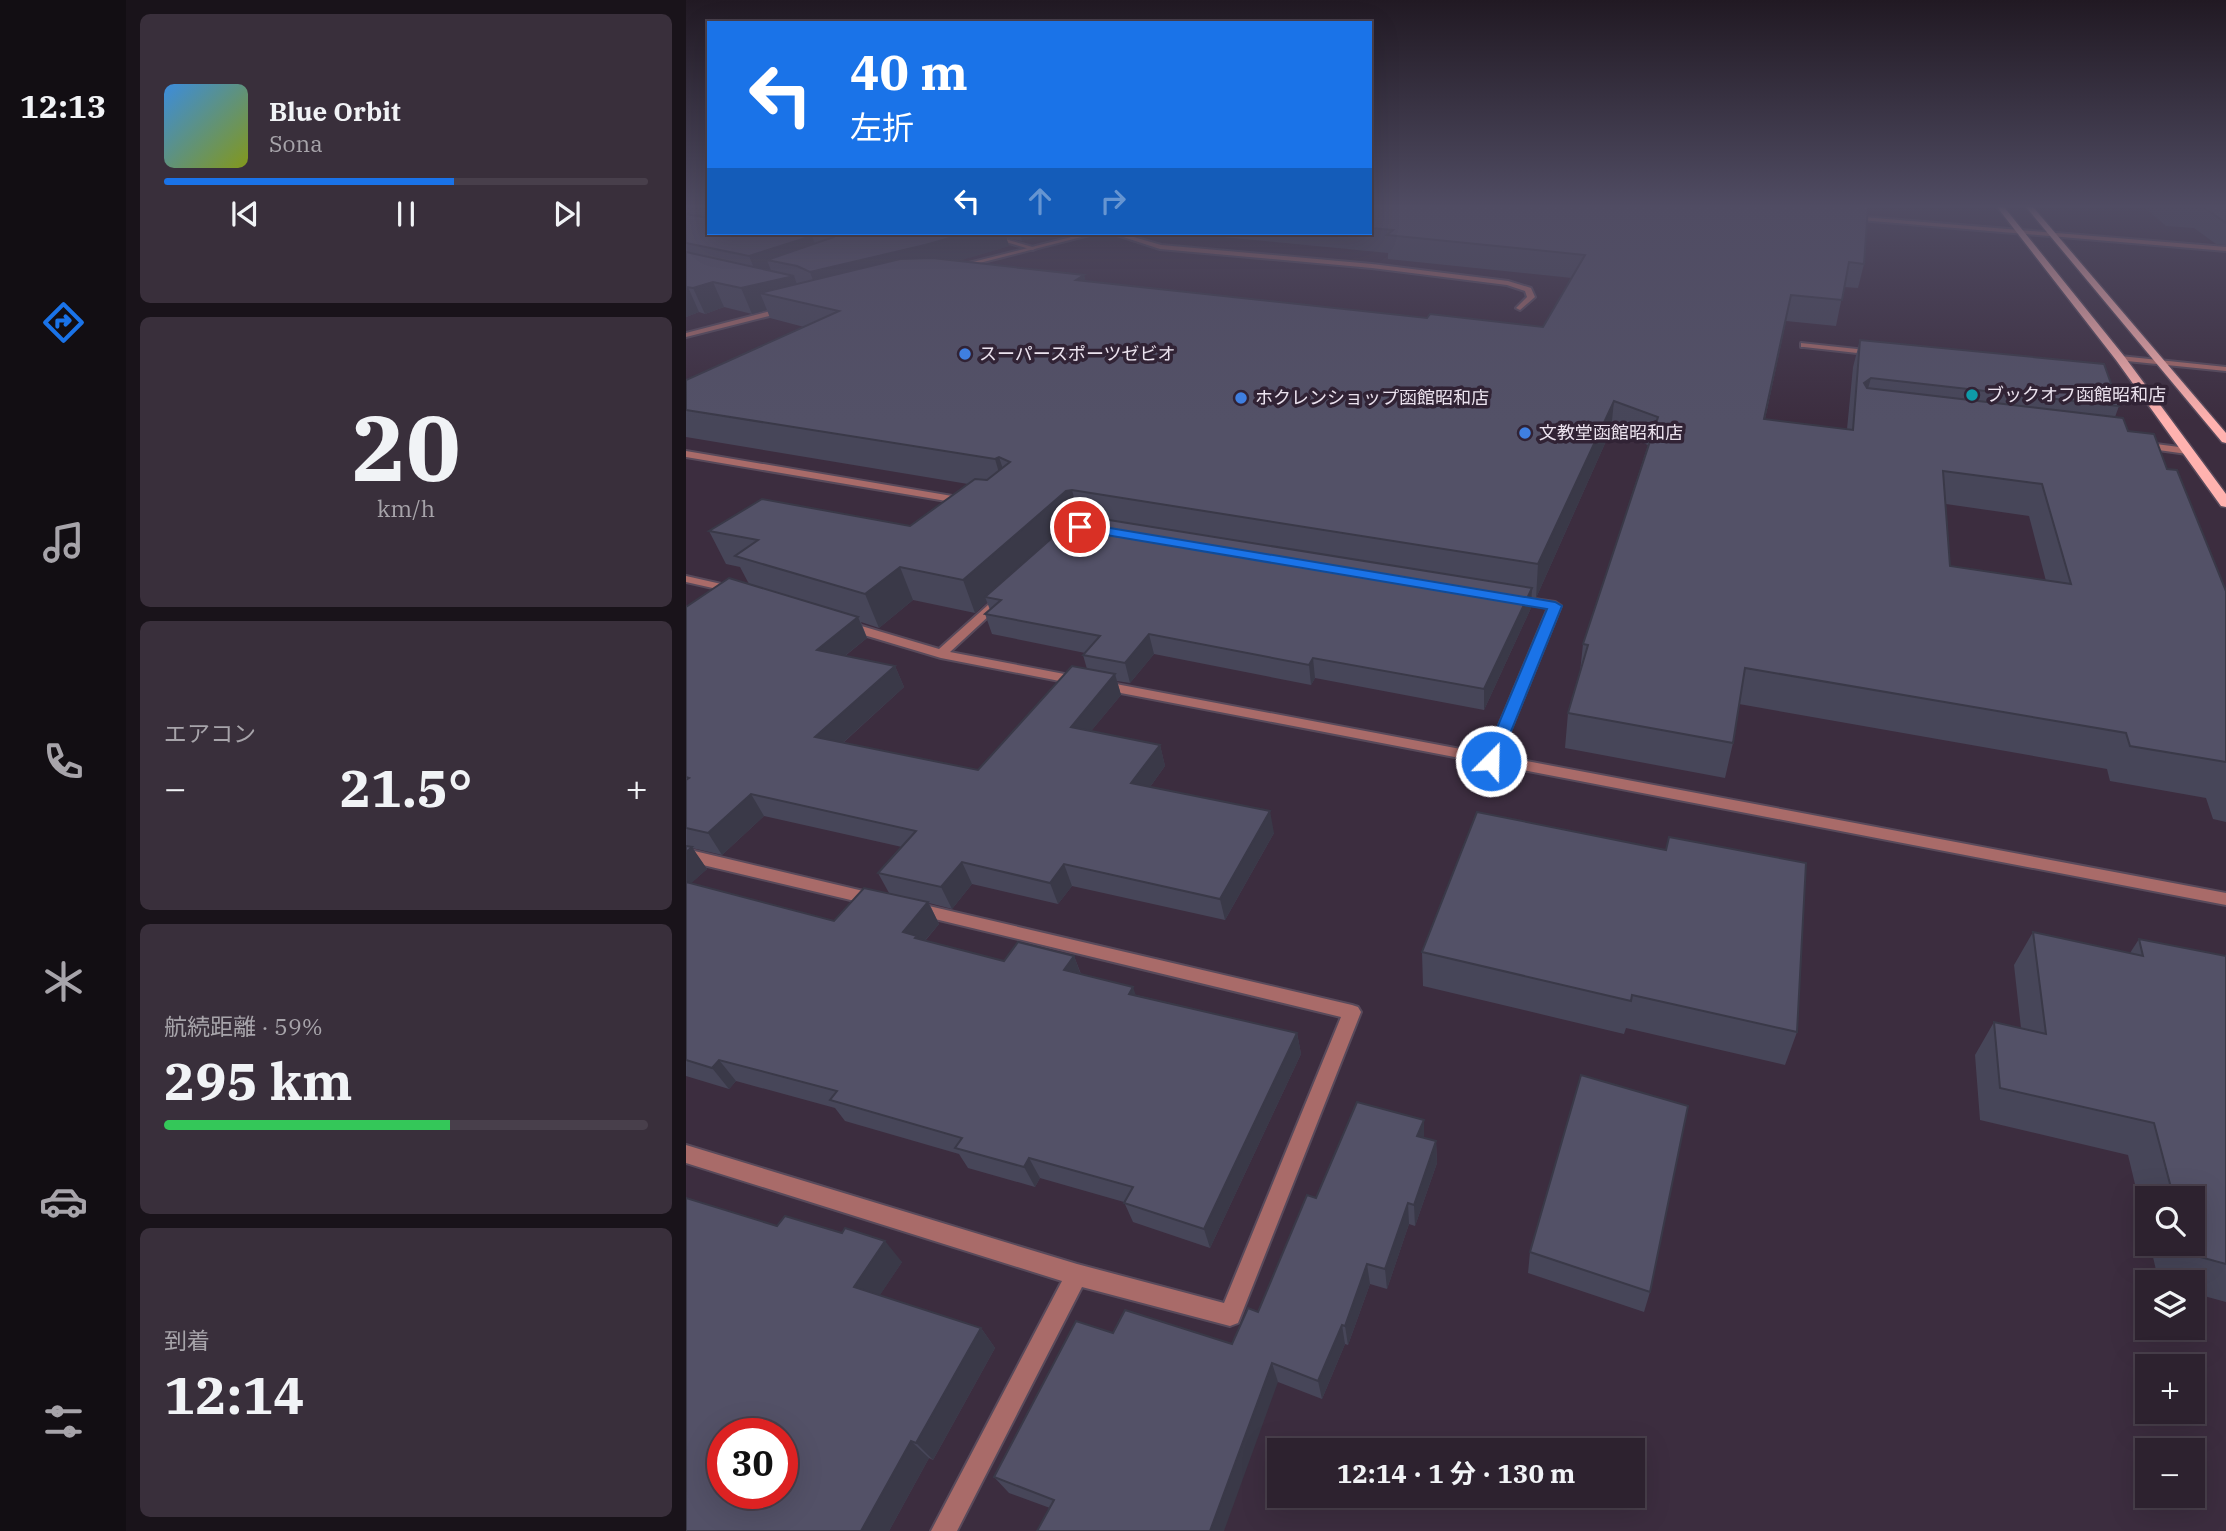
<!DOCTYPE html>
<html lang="ja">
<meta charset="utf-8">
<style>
body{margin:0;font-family:"IBM Plex Serif","Noto Sans JP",serif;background:#392f3b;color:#f1f3f6;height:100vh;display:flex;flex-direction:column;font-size:26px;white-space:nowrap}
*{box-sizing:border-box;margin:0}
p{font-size:23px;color:#a7a4aa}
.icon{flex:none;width:38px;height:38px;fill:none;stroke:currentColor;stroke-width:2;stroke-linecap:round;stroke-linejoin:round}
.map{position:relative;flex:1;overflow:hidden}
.side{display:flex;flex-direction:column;gap:14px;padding:14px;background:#19131a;width:560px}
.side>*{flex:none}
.guide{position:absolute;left:21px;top:21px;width:665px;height:214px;border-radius:0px;box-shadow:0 7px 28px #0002,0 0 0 2px #483f4b;background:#1a73e8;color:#fff;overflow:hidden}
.fabs{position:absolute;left:1449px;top:1186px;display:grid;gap:14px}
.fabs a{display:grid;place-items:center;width:70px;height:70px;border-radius:0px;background:#2d222f;box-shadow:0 7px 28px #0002,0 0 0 2px #483f4b;font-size:35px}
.speed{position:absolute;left:21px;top:1418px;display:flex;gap:14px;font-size:35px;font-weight:700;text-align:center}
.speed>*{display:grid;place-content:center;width:91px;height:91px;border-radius:50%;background:#2d222f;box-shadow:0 7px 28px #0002,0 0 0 2px #483f4b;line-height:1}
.speed .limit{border:10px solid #d22;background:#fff;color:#111}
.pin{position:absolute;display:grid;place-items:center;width:60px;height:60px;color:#fff;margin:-30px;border:4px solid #fff;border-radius:50%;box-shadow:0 2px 7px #0007}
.me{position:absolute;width:77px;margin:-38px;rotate:23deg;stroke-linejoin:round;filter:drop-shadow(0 0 5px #0008)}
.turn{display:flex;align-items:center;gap:24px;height:147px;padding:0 28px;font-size:32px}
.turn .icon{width:91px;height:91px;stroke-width:2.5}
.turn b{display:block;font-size:49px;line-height:60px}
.lanes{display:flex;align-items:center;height:66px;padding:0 28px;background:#0003;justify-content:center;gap:35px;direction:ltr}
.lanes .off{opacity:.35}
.big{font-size:52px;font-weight:700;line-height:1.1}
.side .card{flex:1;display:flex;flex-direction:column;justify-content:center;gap:10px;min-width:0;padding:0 24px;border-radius:10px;background:#392f3b}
.side .dial{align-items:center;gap:0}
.dial b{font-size:91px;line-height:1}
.song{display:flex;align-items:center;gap:21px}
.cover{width:84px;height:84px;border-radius:10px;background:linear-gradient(135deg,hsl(210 70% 55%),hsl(70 70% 35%))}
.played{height:7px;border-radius:4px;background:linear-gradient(90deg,#1a73e8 60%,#483f4b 60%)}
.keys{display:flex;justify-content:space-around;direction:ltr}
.heat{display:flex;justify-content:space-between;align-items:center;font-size:38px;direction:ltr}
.charge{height:10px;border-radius:5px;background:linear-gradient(90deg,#34c759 59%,#483f4b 0)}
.trip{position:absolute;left:581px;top:1438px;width:378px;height:70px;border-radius:0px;background:#2d222f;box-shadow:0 7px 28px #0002,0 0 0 2px #483f4b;font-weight:700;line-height:70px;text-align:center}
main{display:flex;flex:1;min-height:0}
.tab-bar{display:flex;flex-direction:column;width:126px;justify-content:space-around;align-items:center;background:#120e13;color:#a7a4aa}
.tab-bar .icon{width:49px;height:49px}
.tab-bar .on{color:#1a73e8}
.tab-bar b{font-size:32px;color:#f1f3f6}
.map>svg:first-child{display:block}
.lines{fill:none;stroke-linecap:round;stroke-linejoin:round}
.service-casing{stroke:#584a5b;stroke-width:4}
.minor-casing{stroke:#584a5b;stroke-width:4}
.tertiary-casing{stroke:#584a5b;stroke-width:4}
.primary-casing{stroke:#584a5b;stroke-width:3}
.service{fill:#a96b69;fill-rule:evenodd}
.minor{fill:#a96b69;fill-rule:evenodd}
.tertiary{fill:#a96b69;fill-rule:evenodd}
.primary{fill:#ffb2af;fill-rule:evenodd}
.wall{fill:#474659;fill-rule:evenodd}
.shaded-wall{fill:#3a3948}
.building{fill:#535167;stroke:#3a3948;stroke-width:2;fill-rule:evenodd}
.route{fill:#1a73e8;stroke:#114b97;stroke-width:2}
.shop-dot{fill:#3f7fe0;stroke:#312335;stroke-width:2.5}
.culture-dot{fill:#0f9aa8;stroke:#312335;stroke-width:2.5}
.labels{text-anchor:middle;stroke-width:7;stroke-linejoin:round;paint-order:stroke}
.far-poi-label{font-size:18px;fill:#ece3ef;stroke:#312335;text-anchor:start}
</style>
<main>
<nav class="tab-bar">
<b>12:13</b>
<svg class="icon on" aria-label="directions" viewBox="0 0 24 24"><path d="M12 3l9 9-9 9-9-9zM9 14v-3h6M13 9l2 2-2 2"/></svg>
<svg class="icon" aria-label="music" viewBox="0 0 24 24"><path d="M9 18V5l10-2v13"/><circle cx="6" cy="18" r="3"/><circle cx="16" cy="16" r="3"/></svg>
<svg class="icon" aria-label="phone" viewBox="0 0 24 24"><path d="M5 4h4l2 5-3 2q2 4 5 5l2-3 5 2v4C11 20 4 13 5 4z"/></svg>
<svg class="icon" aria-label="climate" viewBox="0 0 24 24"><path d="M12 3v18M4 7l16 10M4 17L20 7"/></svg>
<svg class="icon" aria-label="car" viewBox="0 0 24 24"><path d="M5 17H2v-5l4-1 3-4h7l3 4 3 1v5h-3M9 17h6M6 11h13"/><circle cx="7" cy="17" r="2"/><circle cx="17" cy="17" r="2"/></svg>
<svg class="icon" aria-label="filters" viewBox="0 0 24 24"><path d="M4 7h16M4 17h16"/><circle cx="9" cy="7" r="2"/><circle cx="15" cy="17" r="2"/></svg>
</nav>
<section class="side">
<div class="card">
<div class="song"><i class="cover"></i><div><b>Blue Orbit</b><p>Sona</p></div></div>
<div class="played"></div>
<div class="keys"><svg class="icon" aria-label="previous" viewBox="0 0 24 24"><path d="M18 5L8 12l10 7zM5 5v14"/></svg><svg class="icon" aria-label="pause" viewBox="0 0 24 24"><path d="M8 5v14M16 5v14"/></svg><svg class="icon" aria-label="next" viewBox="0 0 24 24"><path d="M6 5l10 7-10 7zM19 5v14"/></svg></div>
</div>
<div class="card dial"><b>20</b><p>km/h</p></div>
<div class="card"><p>エアコン</p>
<div class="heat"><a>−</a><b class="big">21.5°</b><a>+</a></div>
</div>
<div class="card"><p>航続距離 · 59%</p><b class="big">295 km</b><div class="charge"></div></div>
<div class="card"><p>到着</p><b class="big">12:14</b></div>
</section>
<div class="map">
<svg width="1540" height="1531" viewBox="0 0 1540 1531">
<rect width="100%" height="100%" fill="#3c2d3f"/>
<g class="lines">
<g class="service-casing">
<g id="service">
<path d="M425,233H434L475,245L686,264L822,281L845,288L849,297L834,310L830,308L841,297L839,291L821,285L686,268L474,249Z"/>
<path d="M1115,343L1189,351L1193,353L1189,355L1118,347H1115Z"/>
<path d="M1454,442L1501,448L1506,451L1501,454L1451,447L1449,445Z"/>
</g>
</g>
<g class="minor-casing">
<g id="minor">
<path d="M289,233H298L350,248L347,250Z"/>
<path d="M1434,356L1540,367V371L1431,360V356Z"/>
<path d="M0,451L278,498L283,501L278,504L0,457Z"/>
<path d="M0,576L53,588L55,590L49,593L0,582Z"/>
<path d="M316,595L320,596V600L264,652L394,677L399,678L400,681L399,684L394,685L255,658L158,629L156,626L162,622L253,649L312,596Z"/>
<path d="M828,596L869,602L875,606L814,756L1540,893V905L414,689L408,685L414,681L801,754L862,608L824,601L822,599Z"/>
<path d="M0,849L190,894L196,896L198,900L196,904L190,906L0,861Z"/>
<path d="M230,903L666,1005L672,1007L675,1012L552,1323L544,1326L396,1287L271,1531H245L376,1281L0,1163V1145L391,1264L538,1303L655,1017L224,913L222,909L224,905Z"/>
</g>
</g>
<g class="tertiary-casing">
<g id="tertiary">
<path d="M1165,216L1540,247V251L1163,219Z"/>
<path d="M401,233H411L270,269L267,267Z"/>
<path d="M100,307H103V311L0,337V333Z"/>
</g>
</g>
<g class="primary-casing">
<g id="primary">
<path d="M1311,207H1318L1438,356L1540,494V507L1535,506L1430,360Z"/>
<path d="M1340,207H1347L1540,433V443L1536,442Z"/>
</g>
</g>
<use href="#service" class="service"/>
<use href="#minor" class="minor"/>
<use href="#tertiary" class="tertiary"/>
<use href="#primary" class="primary"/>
</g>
<g class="wall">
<path d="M0,207H23V233H364L336,241L320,238L323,246L271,261L398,275L399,281L741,318L857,327L886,278L702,259V253L496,233H684V207L1178,264L1172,288L1158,287L1150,326L1100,321L1079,419L1161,429L1167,367L1174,340L1433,406L1429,417L1481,469L1540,591V822L1527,819L1520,798L1424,781L1421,769L1053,704L1047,743L1039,778L879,748L882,713L894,672L897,644L962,445L925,430L850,598L846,597L845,608L798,710L629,678L625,685L468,654L444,683L431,681L435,695L405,731L474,745L479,766L464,787L588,833L539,920L386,886L372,904L286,884L266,909L243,903L253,924L239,941L318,961L388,956L395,974L450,995L611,1033L615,1054L524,1248L447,1222L438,1202L354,1178L349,1187L282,1168L273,1154L159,1121L149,1108L50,1081L43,1089L0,1076V607L63,584L54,567L40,564L23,531L224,526L282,484L0,437V380L118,327L84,318L81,310L66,314L38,307L19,314L13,312L0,317ZM1260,504L1343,516L1360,581L1264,566ZM227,600L289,613L301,602L304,610L299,614L306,634L399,653L397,655L401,669L292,770L157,743L218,687L209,666L159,656L181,638L175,622L193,628ZM78,816L216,847L192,873L203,893L148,921L5,883L21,869L6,848L36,855Z"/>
<path d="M1458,207H1540V245L1530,244L1508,228L1480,226Z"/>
<path d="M791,812L1111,1032L1099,1065L940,1028L938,1034L737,986L736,952Z"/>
<path d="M1347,932L1444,953L1453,939L1540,956V1302L1507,1293V1283H1473L1464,1244H1507V1199H1461V1234L1442,1155L1294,1120L1289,1055L1308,1022L1335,1028L1328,965Z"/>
<path d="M738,1138L750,1141L751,1163L729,1226L723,1224L701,1289L684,1284L662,1345L659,1344L636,1399L592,1382L364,1508L323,1493L308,1477L427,1333L546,1344L572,1312L630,1198Z"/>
<path d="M91,1226L216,1262L193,1296L295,1328L309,1348L247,1460L243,1458L203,1531Z"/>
<path d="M844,1252L964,1292L958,1312L842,1273Z"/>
</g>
<g class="shaded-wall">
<path d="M281,233H319L323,246L246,269L133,297L124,272Z"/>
<path d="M334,233H364L336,241Z"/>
<path d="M126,236L135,260H81L87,276L73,280L63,256Z"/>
<path d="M398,275L404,300L390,280Z"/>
<path d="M108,276L117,301L74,293L81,310L66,314L55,288Z"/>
<path d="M27,282L38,307L19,314L7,288Z"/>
<path d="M0,287H2L13,312L0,317Z"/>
<path d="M1185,378L1177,406L1178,383Z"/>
<path d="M928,401L925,430L850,598L852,564Z"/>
<path d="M313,457L323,487L318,490L309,459Z"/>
<path d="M386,490L394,521L299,597L301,602L289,613L277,580L380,491Z"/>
<path d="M214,567L227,600L193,628L179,594Z"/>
<path d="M846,588L845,608L798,710V689Z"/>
<path d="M172,617L181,638L141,670L131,650Z"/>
<path d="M463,634L468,654L444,683L439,663Z"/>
<path d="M627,658L629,678L625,685L623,665Z"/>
<path d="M209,666L218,687L140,758L129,737Z"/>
<path d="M429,674L435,695L391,748L385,727Z"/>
<path d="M474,745L479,766L451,805L445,783Z"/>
<path d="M65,794L78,816L36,855L22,833Z"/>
<path d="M584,811L588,833L539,920L534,899Z"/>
<path d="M6,847L21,869L0,888V852Z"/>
<path d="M276,862L286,884L266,909L255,887Z"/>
<path d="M378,864L386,886L372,904L364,883Z"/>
<path d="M242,902L253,924L235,945L217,932Z"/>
<path d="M388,956L396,978L378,970Z"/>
<path d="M447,987L454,1008L443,994Z"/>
<path d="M611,1033L615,1054L524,1248L518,1229Z"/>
<path d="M33,1060L50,1081L43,1089L26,1068Z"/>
<path d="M738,1120V1142L731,1136Z"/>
<path d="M750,1141L751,1163L729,1226L728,1205Z"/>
<path d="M343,1158L354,1178L349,1187L338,1167Z"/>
<path d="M722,1203L723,1224L701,1289L699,1269Z"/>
<path d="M199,1241L216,1262L186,1307L168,1287Z"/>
<path d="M681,1264L684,1284L662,1345L659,1326Z"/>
<path d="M656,1325L659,1344L636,1399L632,1381Z"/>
<path d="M295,1328L309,1348L247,1460L230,1443Z"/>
<path d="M586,1363L592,1382L538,1531H524Z"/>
<path d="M225,1441L243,1458L203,1531H175Z"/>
</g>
<g class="building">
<path d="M684,207H1182L1178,264L1163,262L1156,300L1105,295L1078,419L1167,430L1174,340L1418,364L1433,406L1185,378L1178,383L1181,388L1437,418L1442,431L1468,434L1481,469L1491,470L1540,591V762L1444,746L1440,733L1059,668L1047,743L882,713L902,645L897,644L972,417L928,401L852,564L386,490L380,491L277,580L214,567L179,594L49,556L72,540L23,531L76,499L224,526L289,479L301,480L324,462L313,457L309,459L0,410V380L153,311L74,293L214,259L246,258L398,275L390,280L741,318L744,314L857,327L899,255L701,235L707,230L684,228ZM1257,471L1356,484L1385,584L1264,566Z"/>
<path d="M1503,207H1540V223L1517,207Z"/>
<path d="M0,214L23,218V233H107L126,236L63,256L0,243Z"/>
<path d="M149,233H281L239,245L124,272L111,266L81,260L148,237L150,234Z"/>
<path d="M0,252L108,276L55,288L27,282L7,288L0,287Z"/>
<path d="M392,515L846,588L798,689L627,658L623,665L463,634L439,663L397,655L414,636L299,614L315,600L299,597Z"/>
<path d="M43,578L172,617L131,650L209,666L129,737L292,770L386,666L429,674L385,727L474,745L445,783L584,811L534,899L378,864L364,883L276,862L255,887L192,873L230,831L65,794L22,833L0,828V780L3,778L0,777V607Z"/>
<path d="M791,812L980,850L983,837L1120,863L1111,1032L946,995L945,1001L736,952Z"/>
<path d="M0,846L6,847L0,852Z"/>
<path d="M0,882L148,921L178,888L242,902L217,932L231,936L229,938L318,961L332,942L388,956L378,970L447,987L443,994L611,1033L518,1229L438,1203L447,1187L343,1158L338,1167L269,1148L276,1138L144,1100L151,1091L33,1060L26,1068L0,1060Z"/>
<path d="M1347,932L1457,956L1453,939L1540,956V1264L1503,1254L1500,1244H1507V1199H1488L1468,1123L1314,1088L1308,1022L1360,1034Z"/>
<path d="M895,1075L1002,1106L964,1292L844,1252Z"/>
<path d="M671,1102L738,1120L731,1136L750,1141L728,1205L722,1203L699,1269L681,1264L659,1326L656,1325L632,1381L586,1363L524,1531H351L368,1500L308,1477L390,1321L427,1333L439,1310L546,1344L562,1308L572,1312L621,1195L630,1198Z"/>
<path d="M0,1198L91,1226L99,1216L156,1233L159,1228L199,1241L168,1287L295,1328L230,1443L225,1441L175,1531H0ZM37,1433H96V1493H37Z"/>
</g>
<linearGradient id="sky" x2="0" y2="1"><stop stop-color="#211923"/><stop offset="0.49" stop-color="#504c63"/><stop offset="1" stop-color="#504c63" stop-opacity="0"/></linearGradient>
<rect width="1540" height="421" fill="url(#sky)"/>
<path class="route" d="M394,523L869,602L876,606L813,761L805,766L797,761L861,609L390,530V525Z"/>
<g class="shop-dot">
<circle cx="279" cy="354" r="7"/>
<circle cx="555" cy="398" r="7"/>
<circle cx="839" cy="433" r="7"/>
</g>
<circle class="culture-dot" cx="1286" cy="395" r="7"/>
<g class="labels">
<g class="far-poi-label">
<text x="293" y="360">スーパースポーツゼビオ</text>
<text x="1300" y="401">ブックオフ函館昭和店</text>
<text x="569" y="404">ホクレンショップ函館昭和店</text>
<text x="853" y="439">文教堂函館昭和店</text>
</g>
</g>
</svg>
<div class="fabs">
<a><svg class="icon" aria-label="search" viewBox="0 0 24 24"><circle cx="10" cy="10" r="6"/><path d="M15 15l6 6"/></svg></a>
<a><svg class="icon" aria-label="layers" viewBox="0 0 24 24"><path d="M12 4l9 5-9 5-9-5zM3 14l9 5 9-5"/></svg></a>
<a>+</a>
<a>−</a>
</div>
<div class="speed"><div class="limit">30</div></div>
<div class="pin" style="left:394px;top:527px;background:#d93025"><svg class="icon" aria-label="arrive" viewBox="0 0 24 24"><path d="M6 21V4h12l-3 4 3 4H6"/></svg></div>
<svg class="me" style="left:805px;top:761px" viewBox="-20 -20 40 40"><circle r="17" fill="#1a73e8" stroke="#fff" stroke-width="3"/><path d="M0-11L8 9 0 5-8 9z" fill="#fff"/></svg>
<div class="trip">12:14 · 1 分 · 130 m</div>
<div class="guide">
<div class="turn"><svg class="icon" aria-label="left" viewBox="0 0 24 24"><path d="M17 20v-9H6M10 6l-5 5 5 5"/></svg><div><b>40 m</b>左折</div></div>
<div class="lanes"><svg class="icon" aria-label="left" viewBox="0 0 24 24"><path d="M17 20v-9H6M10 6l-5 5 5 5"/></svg><svg class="icon off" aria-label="ahead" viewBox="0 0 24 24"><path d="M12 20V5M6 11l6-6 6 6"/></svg><svg class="icon off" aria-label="right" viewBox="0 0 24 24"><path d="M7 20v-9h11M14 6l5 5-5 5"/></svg></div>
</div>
</div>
</main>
